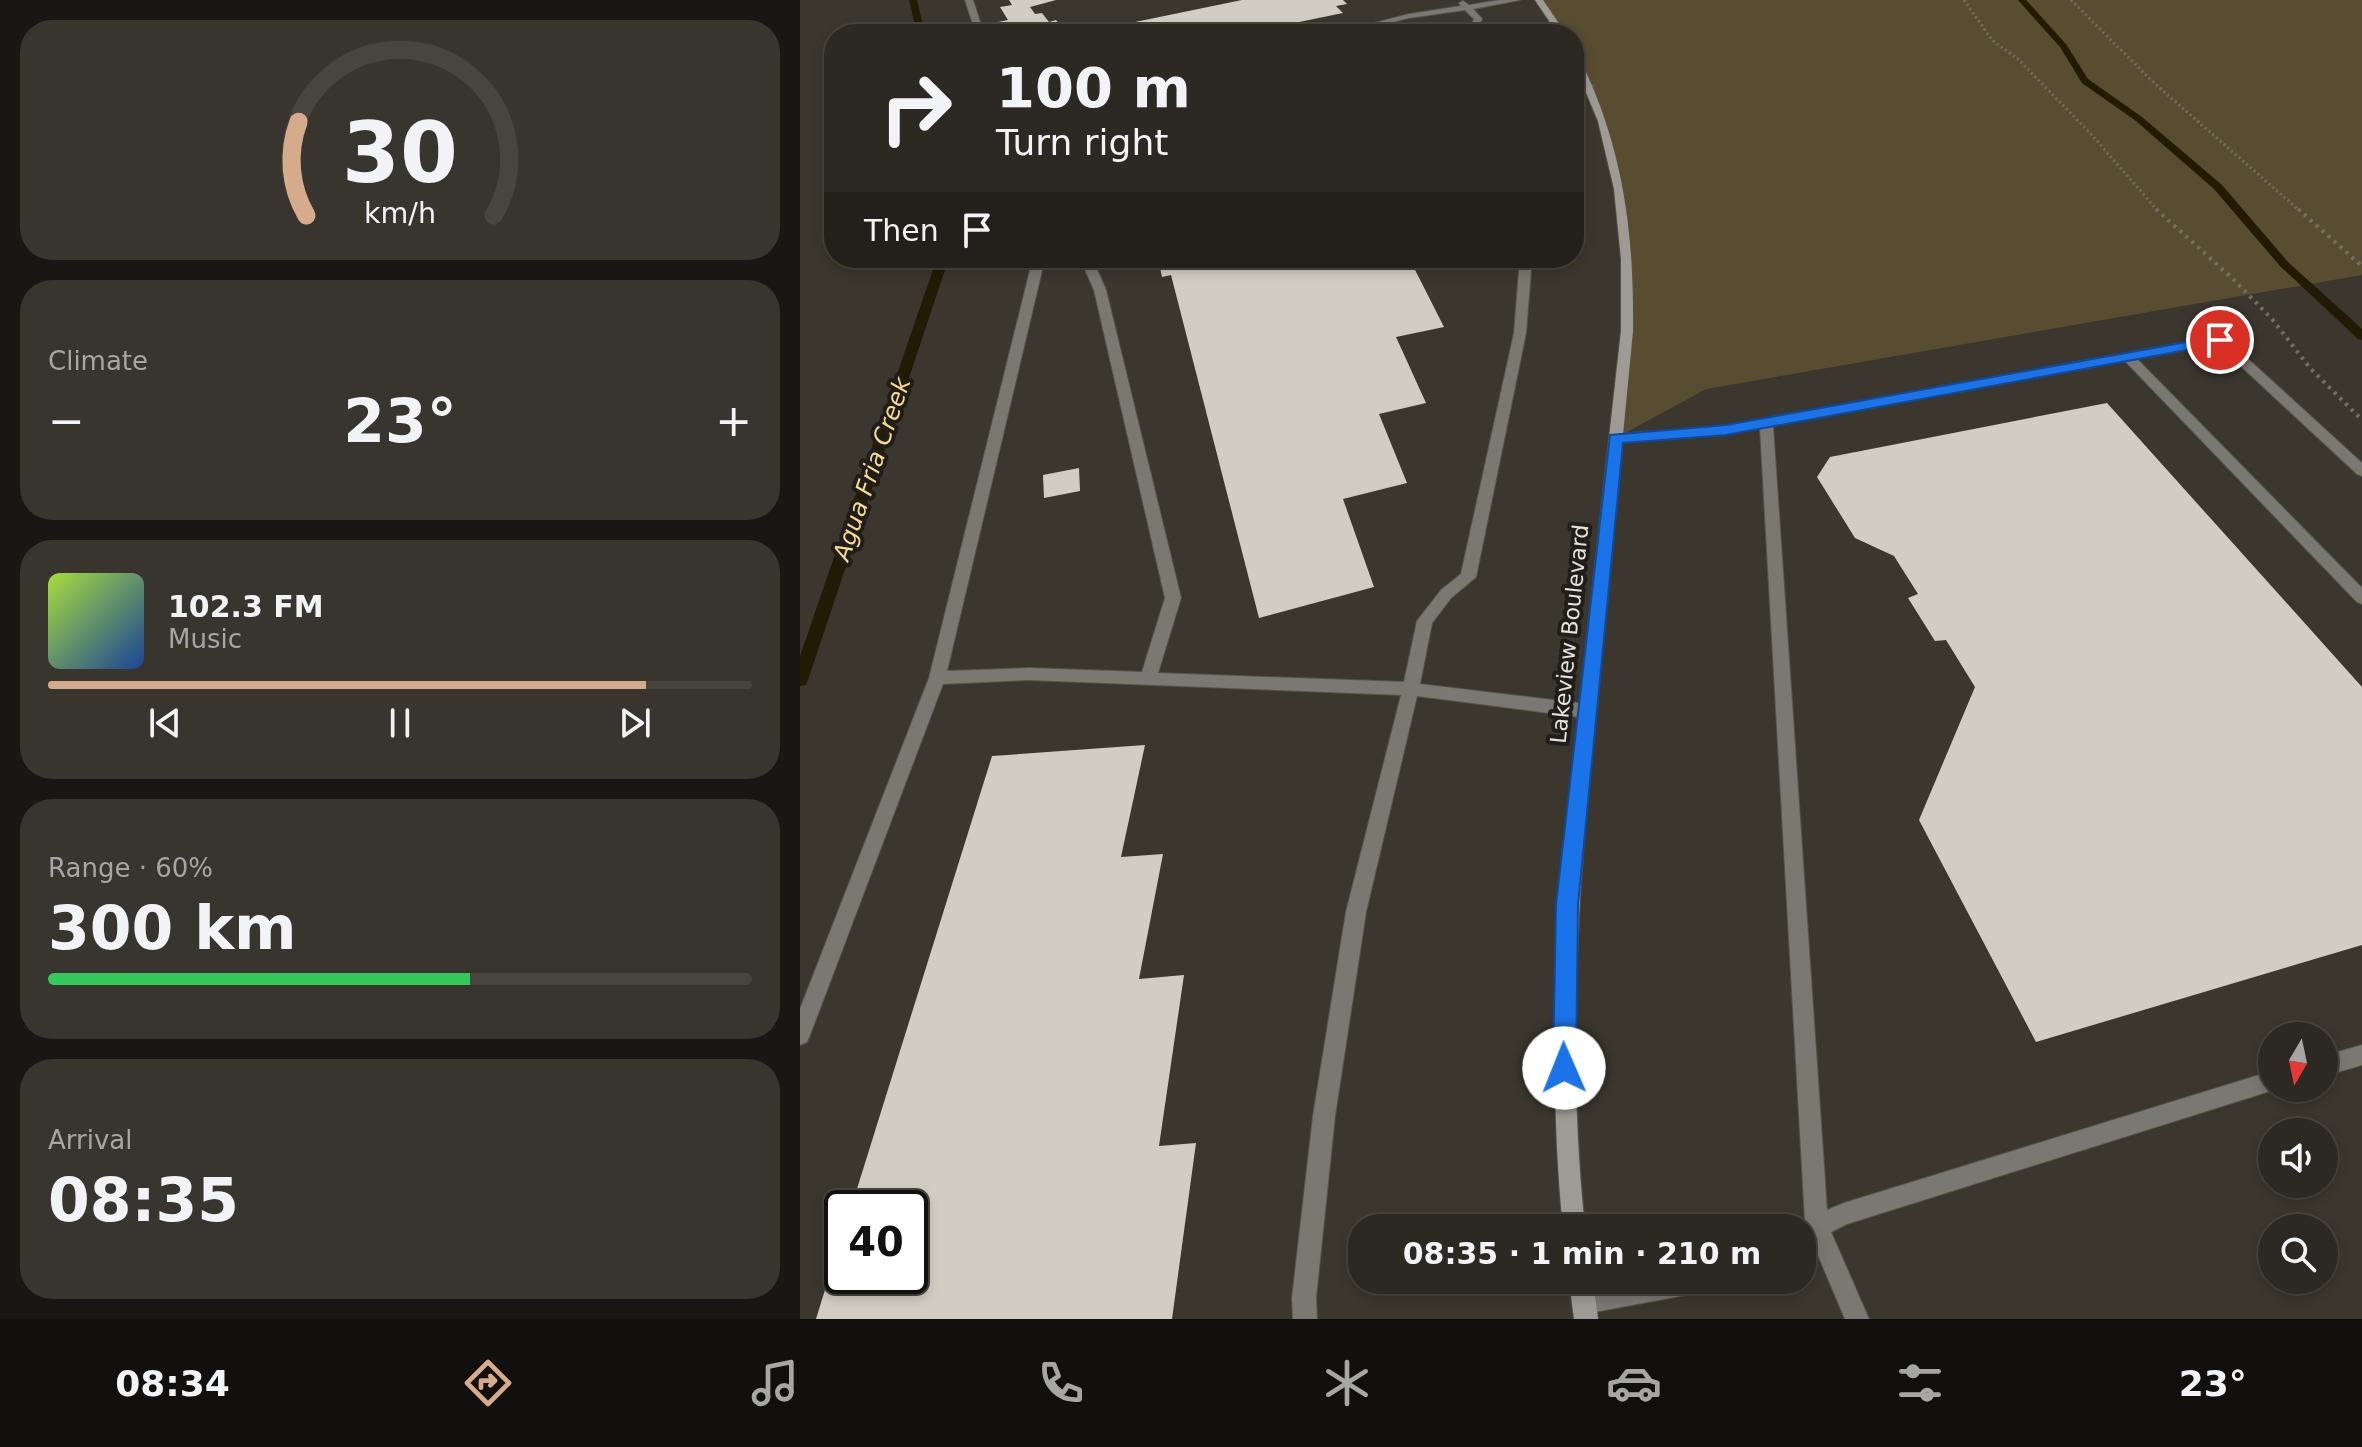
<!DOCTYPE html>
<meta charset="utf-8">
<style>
body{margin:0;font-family:"DejaVu Sans",sans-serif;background:#38352f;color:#f1f3f6;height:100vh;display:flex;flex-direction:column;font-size:30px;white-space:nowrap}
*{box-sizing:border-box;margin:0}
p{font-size:26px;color:#a6a6a5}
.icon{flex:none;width:44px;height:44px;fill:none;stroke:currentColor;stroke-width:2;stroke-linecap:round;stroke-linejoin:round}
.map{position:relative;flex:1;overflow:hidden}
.panel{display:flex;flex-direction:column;gap:20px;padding:20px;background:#181713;width:800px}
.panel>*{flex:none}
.top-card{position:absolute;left:24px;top:24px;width:760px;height:244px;border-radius:32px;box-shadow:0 4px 12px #0003,0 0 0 2px #484540;background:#2c2922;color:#f1f3f6;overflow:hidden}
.needle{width:52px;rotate:189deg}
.tools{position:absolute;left:1458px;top:1022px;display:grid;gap:16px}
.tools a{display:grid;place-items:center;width:80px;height:80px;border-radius:50%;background:#2c2922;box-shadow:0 4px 12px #0003,0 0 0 2px #484540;font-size:40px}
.speed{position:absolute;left:24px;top:1190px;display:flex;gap:16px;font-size:40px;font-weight:700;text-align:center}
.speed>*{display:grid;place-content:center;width:104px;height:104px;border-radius:50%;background:#2c2922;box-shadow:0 4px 12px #0003,0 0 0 2px #484540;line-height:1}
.speed .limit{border:4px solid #111;border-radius:12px;background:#fff;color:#111}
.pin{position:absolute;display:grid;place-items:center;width:68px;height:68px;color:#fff;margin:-34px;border:4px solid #fff;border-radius:50%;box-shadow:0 2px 8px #0007}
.me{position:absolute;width:88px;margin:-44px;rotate:359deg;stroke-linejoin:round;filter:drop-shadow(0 0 6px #0008)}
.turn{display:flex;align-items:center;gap:28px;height:168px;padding:0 40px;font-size:36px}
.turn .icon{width:104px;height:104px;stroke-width:2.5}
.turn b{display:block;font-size:56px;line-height:68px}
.then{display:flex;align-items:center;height:76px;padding:0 40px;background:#0003;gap:16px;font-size:30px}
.big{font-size:60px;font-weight:800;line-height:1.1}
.panel .widget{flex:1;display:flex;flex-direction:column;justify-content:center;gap:12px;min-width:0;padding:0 28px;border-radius:32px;background:#38352f}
.panel .dial{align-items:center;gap:0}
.dial svg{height:208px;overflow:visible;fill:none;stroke:#484540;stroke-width:7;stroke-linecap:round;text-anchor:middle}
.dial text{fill:#f1f3f6;stroke:none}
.song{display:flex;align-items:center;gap:24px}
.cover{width:96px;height:96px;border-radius:12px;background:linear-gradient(135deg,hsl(80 70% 55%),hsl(220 70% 35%))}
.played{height:8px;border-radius:4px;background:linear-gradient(90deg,#d6ab8b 85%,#484540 85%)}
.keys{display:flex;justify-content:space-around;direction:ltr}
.heat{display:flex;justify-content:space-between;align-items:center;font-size:44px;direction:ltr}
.charge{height:12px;border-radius:6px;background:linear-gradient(90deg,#34c759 60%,#484540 0)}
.trip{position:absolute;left:548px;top:1214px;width:468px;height:80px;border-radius:32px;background:#2c2922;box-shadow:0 4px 12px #0003,0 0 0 2px #484540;font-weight:800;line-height:80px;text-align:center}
.tab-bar{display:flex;height:128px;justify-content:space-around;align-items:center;background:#12100e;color:#a6a6a5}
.tab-bar .icon{width:56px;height:56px}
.tab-bar .active{color:#d6ab8b}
.tab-bar b{font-size:36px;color:#f1f3f6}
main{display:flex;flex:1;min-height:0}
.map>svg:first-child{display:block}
.green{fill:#584d31}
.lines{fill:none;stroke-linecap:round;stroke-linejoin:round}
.stream{fill:#231a03;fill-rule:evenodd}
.building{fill:#d2cdc2}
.lane-casing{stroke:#56534a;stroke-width:2}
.secondary-casing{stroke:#56534a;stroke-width:2}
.path-far1{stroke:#716e66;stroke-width:3;stroke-dasharray:2 3;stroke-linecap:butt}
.path{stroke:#716e66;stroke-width:4;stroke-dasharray:3 5;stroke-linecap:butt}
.lane{fill:#797873;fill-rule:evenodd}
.secondary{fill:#9e9b95;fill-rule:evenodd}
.route{fill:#1a73e8;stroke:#114b97;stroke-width:2}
.labels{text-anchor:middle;stroke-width:8;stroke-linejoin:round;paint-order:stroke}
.street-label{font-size:22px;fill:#e5e3dd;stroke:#201e1b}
.water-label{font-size:24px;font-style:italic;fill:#f8da90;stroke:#201e1b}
</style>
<main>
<section class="panel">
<div class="widget dial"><svg viewBox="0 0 100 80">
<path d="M14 69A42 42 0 1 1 86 69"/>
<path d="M14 69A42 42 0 0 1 11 33" stroke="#d6ab8b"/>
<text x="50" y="56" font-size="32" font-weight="700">30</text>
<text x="50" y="72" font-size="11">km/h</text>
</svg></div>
<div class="widget"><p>Climate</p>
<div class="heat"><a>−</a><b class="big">23°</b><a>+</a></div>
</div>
<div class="widget">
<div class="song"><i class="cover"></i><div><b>102.3 FM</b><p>Music</p></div></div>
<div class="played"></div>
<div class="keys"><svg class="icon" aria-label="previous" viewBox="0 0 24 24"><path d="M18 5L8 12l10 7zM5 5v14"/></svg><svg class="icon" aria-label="pause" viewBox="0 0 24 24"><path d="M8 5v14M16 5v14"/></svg><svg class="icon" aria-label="next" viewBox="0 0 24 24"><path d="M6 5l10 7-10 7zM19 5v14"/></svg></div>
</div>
<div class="widget"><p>Range · 60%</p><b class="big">300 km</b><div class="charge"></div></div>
<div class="widget"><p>Arrival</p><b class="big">08:35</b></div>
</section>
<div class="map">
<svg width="1562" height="1319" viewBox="0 0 1562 1319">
<rect width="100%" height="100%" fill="#3b372e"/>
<path class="green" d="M739,0H1562V275L906,389L816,438L827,331L814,158L774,55V34H762Z"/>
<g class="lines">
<g class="stream">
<path d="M109,0H117L125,34H117Z"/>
<path d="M1218,0H1226L1266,44L1288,79L1342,117L1422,185L1488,262L1562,329V340L1558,339L1480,266L1414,189L1336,121L1282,83L1260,47Z"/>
<path d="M137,258H149L8,680L6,685L0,686V656Z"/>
</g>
</g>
<g class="building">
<path d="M209,0H256L230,7L235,14L242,13L249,22L256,20L261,26L252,28L256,34H207L203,28L197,29L193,23L208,20L200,7L212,5Z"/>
<path d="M442,0H543L547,4L536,6L543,13L445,33L437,25L428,27L431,30L418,33L415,30L407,34H291L301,29Z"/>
<path d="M358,258H609L644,327L596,337L626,403L579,414L607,483L543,499L574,587L459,618L371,275L362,277Z"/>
<path d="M1307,403L1562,687V945L1236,1042L1119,820L1175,687L1146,640L1135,641L1108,598L1118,594L1094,556L1055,538L1017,477L1030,457Z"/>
<path d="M279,468L280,491L244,498L243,475Z"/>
<path d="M345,745L321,857L363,854L339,979L384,975L359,1146L396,1143L372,1319H16L41,1238L42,1276H110V1208H51L192,756Z"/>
</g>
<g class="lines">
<g class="lane-casing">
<g id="lane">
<path d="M165,0H173L184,34H176Z"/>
<path d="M700,0H720L673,9L682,19L676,34H668L674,19L665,10L609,18L545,34H531L609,14L661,6L659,3L663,1L669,5Z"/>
<path d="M774,84L789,83L794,86L774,90Z"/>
<path d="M233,258H245L147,671L229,668L342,672L365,598L294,290L280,258H292L306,290L381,598L358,673L604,682L617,621L641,590L661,574L714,333L720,258H732L726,333L676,577L651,598L632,623L620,684L787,704L793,706L795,711L793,716L787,718L617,696L566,912L535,1116L516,1298L517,1319H493L492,1298L513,1116L546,912L601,695L229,680L143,684L10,1035L7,1042L0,1045V1009L129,678Z"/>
<path d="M1420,336L1424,337L1562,463V476L1557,474L1417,344L1337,359L1562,588V604L1557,602L1325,361L973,426L1027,1210L1044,1203L1472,1071V1088H1480L1047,1224L1031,1232L1069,1319H1045L1012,1241L1002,1245V1228H993L1005,1221L960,428L926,434L816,442L809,438L816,434L926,426Z"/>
<path d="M1562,1045V1065L1524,1076V1056Z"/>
<path d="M839,1280H914L910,1288L902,1292L784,1314L776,1310L772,1302L776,1294L784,1290Z"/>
</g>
</g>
<g class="secondary-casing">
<g id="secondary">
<path d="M735,0H743L766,34H758Z"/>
<path d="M774,52L778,55C823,146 834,230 833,331C822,445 811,559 799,674C780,862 765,1039 785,1228H763C744,1039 762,861 783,674C796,559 808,445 821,331V259L814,189L798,121L774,64Z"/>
<path d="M769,1280H793L798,1319H774Z"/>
</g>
</g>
<g class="path-far1">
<path d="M1164,0L1192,40L1218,59L1290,133L1358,211"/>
<path d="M1271,0L1354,83L1500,211"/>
</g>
<g class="path">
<path d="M1356,209L1433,279L1472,319L1510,368L1562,420"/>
<path d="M1498,209L1562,266"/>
</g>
<use href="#lane" class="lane"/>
<use href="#secondary" class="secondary"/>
</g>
<path class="route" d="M1420,336L1427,340L1425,343L926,435L823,443L778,905L776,1068L773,1077L764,1080L756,1077L753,1068L756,905L810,435L926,425Z"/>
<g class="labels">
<g class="street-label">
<text transform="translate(769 634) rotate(-84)" y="8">Lakeview Boulevard</text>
</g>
<g class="water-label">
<text transform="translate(72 469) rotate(-71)" y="8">Agua Fria Creek</text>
</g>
</g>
</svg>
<div class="tools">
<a><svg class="needle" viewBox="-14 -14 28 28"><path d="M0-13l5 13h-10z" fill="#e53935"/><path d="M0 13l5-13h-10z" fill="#a6a6a5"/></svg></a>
<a><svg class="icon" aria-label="sound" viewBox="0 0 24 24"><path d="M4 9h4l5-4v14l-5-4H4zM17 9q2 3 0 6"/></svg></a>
<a><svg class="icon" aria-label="search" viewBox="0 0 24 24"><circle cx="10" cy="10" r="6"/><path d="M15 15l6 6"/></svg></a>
</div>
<div class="speed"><div class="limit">40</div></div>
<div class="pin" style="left:1420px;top:340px;background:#d93025"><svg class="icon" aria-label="arrive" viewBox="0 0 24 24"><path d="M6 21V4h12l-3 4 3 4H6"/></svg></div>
<svg class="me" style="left:764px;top:1068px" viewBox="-20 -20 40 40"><circle r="19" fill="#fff"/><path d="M0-13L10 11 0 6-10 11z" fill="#1a73e8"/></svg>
<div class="trip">08:35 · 1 min · 210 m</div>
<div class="top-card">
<div class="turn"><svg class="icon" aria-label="right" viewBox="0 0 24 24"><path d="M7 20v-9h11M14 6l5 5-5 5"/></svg><div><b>100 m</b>Turn right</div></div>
<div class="then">Then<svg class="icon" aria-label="arrive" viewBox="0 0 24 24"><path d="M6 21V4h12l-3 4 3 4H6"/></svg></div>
</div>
</div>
</main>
<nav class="tab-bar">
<b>08:34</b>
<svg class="icon active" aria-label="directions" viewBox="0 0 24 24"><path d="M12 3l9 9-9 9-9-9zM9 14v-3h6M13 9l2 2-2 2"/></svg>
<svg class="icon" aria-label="music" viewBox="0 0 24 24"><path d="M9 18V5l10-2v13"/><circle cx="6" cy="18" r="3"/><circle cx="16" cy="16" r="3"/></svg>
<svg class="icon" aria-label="phone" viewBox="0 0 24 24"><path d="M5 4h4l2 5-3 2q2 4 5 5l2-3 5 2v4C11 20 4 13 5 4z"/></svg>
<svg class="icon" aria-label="climate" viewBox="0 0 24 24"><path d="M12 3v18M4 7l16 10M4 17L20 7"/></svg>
<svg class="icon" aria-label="car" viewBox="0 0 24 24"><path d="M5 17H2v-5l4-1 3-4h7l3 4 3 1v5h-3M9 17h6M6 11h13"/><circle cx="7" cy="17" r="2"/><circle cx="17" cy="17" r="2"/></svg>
<svg class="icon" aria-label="filters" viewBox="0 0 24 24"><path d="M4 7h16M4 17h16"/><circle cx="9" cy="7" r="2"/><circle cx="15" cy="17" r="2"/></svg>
<b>23°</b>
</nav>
